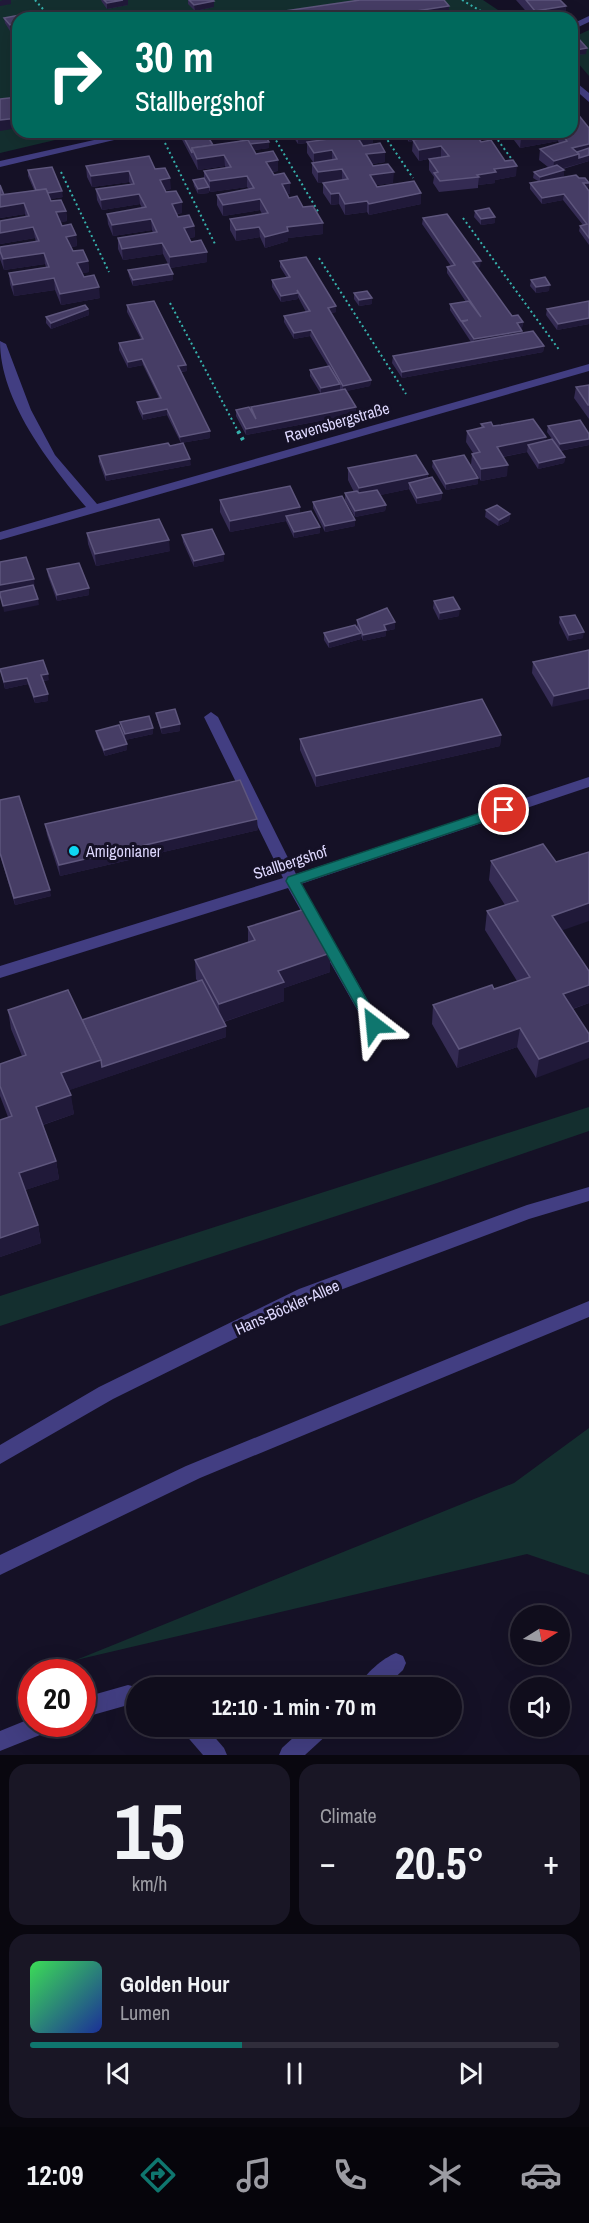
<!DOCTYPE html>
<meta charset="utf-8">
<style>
body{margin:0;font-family:"Archivo Narrow",sans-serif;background:#191625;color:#f1f3f6;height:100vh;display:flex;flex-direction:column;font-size:22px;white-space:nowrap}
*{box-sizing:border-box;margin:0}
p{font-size:20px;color:#9c9ca3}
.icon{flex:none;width:33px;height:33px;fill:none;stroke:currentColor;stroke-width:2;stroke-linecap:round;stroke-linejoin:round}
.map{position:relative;height:1755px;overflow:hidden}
.panel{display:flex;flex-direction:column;gap:9px;padding:9px;background:#09070f;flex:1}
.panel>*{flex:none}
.guide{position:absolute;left:12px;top:12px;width:566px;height:126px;border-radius:18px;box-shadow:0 6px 24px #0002,0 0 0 2px #302d3b;background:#00695c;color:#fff;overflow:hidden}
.needle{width:39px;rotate:79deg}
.tools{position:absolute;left:510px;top:1605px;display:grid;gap:12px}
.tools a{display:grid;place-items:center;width:60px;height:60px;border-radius:50%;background:#100d1c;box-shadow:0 6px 24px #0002,0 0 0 2px #302d3b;font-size:30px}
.speed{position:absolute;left:18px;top:1659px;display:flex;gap:12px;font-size:30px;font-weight:700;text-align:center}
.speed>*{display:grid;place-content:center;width:78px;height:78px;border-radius:50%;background:#100d1c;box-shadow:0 6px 24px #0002,0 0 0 2px #302d3b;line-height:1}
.speed .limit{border:9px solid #d22;background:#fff;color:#111}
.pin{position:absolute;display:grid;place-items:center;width:51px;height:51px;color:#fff;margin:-26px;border:3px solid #fff;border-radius:50%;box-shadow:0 2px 6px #0007}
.me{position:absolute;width:66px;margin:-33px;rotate:331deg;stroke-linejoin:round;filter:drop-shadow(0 0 4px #0008)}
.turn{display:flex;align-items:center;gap:21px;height:126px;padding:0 24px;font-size:27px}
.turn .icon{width:78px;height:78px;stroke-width:2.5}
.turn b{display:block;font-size:42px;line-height:51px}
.big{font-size:45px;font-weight:800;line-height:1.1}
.panel .card{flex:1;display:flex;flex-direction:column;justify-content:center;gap:9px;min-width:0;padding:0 21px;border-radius:18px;background:#191625}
.panel .dial{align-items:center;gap:0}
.dial b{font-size:78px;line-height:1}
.song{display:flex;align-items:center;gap:18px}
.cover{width:72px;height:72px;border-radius:9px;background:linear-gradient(135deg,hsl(130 70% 55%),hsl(230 70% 35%))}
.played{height:6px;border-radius:3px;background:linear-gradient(90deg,#0f766e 40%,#302d3b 40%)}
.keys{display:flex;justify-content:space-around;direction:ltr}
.heat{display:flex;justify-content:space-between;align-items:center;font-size:33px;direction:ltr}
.panel .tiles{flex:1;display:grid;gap:9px;grid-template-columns:1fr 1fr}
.card:last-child{grid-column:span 2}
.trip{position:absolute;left:126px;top:1677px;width:336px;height:60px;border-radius:30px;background:#100d1c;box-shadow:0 6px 24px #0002,0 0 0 2px #302d3b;font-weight:800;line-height:60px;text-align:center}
.dock{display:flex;height:96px;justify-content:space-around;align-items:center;background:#06050b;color:#9c9ca3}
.dock .icon{width:42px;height:42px}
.dock .selected{color:#0f766e}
.dock b{font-size:27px;color:#f1f3f6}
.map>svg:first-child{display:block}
.green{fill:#142f2f}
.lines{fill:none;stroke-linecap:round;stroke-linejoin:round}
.path-far1{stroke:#36b2ad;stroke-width:2;stroke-dasharray:2 3;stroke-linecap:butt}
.path{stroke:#36b2ad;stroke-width:4;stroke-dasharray:3 4.5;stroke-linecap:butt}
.minor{fill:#423e82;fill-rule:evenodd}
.wall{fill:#342b53}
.shaded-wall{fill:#201939}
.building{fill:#463d65;stroke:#5e567d;stroke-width:1.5}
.route{fill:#0f766e;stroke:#0a4d48;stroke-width:1.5}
.poi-dot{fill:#0ed6f2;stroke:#151126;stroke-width:2}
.labels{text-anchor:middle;stroke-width:6;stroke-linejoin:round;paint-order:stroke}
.street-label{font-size:16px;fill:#ddd7fd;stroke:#151126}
.poi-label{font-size:16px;fill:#ddd7fd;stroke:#151126;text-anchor:start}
</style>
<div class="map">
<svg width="589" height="1755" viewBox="0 0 589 1755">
<rect width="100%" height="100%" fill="#151126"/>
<g class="green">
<path d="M0,0H483L510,18H18V132H89L0,153Z"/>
<path d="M589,30V76L572,56V38Z"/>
<path d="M589,1107V1131L437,1183L0,1326V1296Z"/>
<path d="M589,1428V1575L527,1554L76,1660L514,1483Z"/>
</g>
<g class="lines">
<g class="path-far1">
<path d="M35,0L51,18"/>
<path d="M462,0L493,18"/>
<path d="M271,132L319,213"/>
<path d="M382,132L413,178"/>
<path d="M492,132L516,165"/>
<path d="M165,143L216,246"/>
<path d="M61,172L109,272"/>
<path d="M463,218L560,351"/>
<path d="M319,258L406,394"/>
<path d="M170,303L239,433"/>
</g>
<path class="path" d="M238,431L243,440"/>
<g class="minor">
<path d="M589,16V22L572,30V24Z"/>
<path d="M572,79L589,93V102L572,87Z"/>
<path d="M130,132H148L0,167V161Z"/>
<path d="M0,341L6,344L31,410L55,455L97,504L589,364V371L0,540V532L86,507C49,463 0,401 0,341Z"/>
<path d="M211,712L218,717L296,874L589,777V787L301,884L382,1025L380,1029H368L288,888L0,978V966L283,878L204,717Z"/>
<path d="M589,1187V1201L529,1219L311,1301L113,1399L0,1464V1445L99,1387L299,1289L527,1205Z"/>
<path d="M589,1301V1317L200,1478L0,1575V1555L186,1466Z"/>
<path d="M396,1653L403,1656L406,1663L403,1670L384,1688H358C364,1674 383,1658 396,1653Z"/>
<path d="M128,1685L140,1688H136V1706L128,1705L82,1718V1698Z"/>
<path d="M32,1718V1724H53L50,1731L0,1751V1731Z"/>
<path d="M181,1726H205L224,1748L227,1755H203L184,1733Z"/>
<path d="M306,1726H332L329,1733L305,1755H279L282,1748Z"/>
</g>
</g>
<g class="wall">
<path d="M101,0H128V5L107,9L102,2Z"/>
<path d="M188,0H213L214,7L195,11L188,4Z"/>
<path d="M516,0H560L566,6L565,17L555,18H532Z"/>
<path d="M4,18H18V29L10,31L5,23Z"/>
<path d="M572,39L586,54L575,55L572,51Z"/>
<path d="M589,128V161L563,169L564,170V176L555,178H579L589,183L588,188L587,189L589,191V245L579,231L580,226L583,225L563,200L542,204L530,189V183L538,181L533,178L534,172L548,167L539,160L540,149L559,143L558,141L520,148L511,136L512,132H572Z"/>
<path d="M180,132H205L213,145L240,141L235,132H263L269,148L253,150L256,154L278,171L272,172L290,194H288L289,198L303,207L323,223V234L288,238V241L265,248L260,237L236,241L230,230V219L262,214L260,210L223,216L217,205V195L249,189L247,187L210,192L209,190V193L198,194L194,186L193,180L204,179V171L226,168L225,166L198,170L180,136Z"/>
<path d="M292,132H373V143L362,145L385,162L372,164L393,183L376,185L377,187L421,193V204L369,215L367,212L345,215L339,204L331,205L323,193V183L342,179L318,183L312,173V163L313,162L307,153V143L298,144L292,135Z"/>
<path d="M402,132H483L482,140L481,141L516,176L495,180V183L478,185V188L439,192L433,183L434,177L429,170V159L441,157V156L419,161L412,151L413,141L409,142Z"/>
<path d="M86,166L155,169L171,189L165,190L166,192L182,213L177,214L178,217L194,226L195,237L189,238L207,262L170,268L173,274V280L133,286L129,276L128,270L168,264L163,254L123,260L118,249V238L153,233L152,230L113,236L108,224L107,214L142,208L140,204L102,210L97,200L96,189L131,184L129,182L92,187L87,177Z"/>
<path d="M28,170L63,197L50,199L51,201L66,211L67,221L60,222L62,226L76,235L77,246L71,247L73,251L88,261L89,272L82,273L84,277L100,298L61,305L55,290L14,296L10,284L9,273L46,267L45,264L4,270L0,259V247L36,242L35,238L0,244V221L26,217L25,214L0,218V185L4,195L34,190L28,176Z"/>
<path d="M475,211L495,223L481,225L474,217Z"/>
<path d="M423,218L480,267L477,268L512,316L523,322L522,328L520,329L522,334L544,346L543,352L402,378L392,363L393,356L471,342L450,310V304L466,302L447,273V267L451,266L422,224Z"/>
<path d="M280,261L336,312L331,313L371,380L370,386L346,391L356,414L246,435L236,416V410H251V407L321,394L310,376V370L328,366L310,336L294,339L284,322V316L306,312L298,297V299L281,302L272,287V280L287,278L280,267Z"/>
<path d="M531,280L549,291L536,293L530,286Z"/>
<path d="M354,293L372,298V304L359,306L354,299Z"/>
<path d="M589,301V324L557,330L546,315L547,309Z"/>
<path d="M127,305L186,365L187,371L181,372L210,438L181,443L167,415L143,420L138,409L137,402L159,398L143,365L128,368L119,350V343L141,339L127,312Z"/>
<path d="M88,309L89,315L51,329L46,323V317Z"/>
<path d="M589,385V419L574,398L576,387Z"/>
<path d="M481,424L546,437L545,441L552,439L547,432L548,426L589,445L560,451L565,457L564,463L538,469L527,452L503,457L507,476L481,481L471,465L472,454L473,453L466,442L467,431L481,428Z"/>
<path d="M170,446L191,465L106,481L99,462V456Z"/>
<path d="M433,461L478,478V484L446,490L432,467Z"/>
<path d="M348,468L428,474V478L442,493L441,500L417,504L409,489L380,495L386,505L385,511L355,517L345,500V493L354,492L348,480Z"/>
<path d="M220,500L300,507V514L320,533L294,538L286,521L230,532L220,512Z"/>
<path d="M313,502L355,520V526L325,532L313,508Z"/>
<path d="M486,510L510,514L509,521L498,526L485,517Z"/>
<path d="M87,533L170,551L96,566L88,544Z"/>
<path d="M182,535L224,561L194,567L183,542Z"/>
<path d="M47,569L89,595L57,601L48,576Z"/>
<path d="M434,601L459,616L439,620L433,608Z"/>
<path d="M560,617L583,638L568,641L559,623Z"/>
<path d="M357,620L395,629L386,631V636L363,641L361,636V639L329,648L324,640V633L357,627Z"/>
<path d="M589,650L552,707L532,673L533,662Z"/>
<path d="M0,669L49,680L43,681L48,694V701L35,703L28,684L5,689Z"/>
<path d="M156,713L180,724V731L162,734L157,719Z"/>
<path d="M120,722L153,734L125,740L121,729Z"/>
<path d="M96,731L127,750L105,756L97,737Z"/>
<path d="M501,735L500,746L316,787L300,750V739Z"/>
<path d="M0,800L51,896L15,905L0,855Z"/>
<path d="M45,824L258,830L60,876L47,835Z"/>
<path d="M491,861L562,931L589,971V1003L573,1009L536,1078L517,1047L457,1068L432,1024L433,1005L494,989L517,981L485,930L487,911L505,905L489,880Z"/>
<path d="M248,927L330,972L284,988V1001L224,1022L226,1037L69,1090L74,1114L43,1125L56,1161L59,1179L25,1190L38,1225L41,1243L0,1257L8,1117L0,1096V1064L22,1056L11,1029L8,1010L82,1020L198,982L196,979L195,960L248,942Z"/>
</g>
<g class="shaded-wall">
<path d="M3,0H11V4L0,6V1Z"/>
<path d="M123,0H128V5L107,9V3Z"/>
<path d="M214,1V7L195,11L194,5Z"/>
<path d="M449,6V17L440,18H370Z"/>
<path d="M566,6L565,17L555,18H535V11Z"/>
<path d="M18,23V29L10,31V25Z"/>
<path d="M587,48L586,54L575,55L576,50Z"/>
<path d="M18,118V128L0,131V120Z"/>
<path d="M307,132H324V140L298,144V133Z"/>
<path d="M373,132V143L356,146V135Z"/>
<path d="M409,132H426V139L409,142Z"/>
<path d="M474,132H483L482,140L473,142Z"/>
<path d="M551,132H559L558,141L520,148L521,138Z"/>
<path d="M269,142V148L246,151V145Z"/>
<path d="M589,144V161L553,171L554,161L572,148Z"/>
<path d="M441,146V156L419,161V150Z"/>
<path d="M332,150V161L314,163V153Z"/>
<path d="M385,152V162L365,165L366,154Z"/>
<path d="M224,155L225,166L198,170L197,159Z"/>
<path d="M278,160V171L267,172L266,162Z"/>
<path d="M517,166L516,176L495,180V183L478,185L479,177L477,175L494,169Z"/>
<path d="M342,169V179L318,183V172Z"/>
<path d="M564,170V176L540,183V177Z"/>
<path d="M129,171V182L92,187L91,176Z"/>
<path d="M394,172L393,183L370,186V175Z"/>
<path d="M247,176V187L210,192V181Z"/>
<path d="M170,178L171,189L161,191L160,180Z"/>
<path d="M290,183V194L282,195V184Z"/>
<path d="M583,183H589L588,188L582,189Z"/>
<path d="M209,187V193L198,194V189Z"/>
<path d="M62,191L63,197L39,201L38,195Z"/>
<path d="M339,193V204L331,205V194Z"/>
<path d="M421,193V204L369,215V204Z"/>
<path d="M139,194L140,204L102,210L101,200Z"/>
<path d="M564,194L563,200L542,204V198Z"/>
<path d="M260,199V210L223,216V205Z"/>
<path d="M367,201V212L345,215V204Z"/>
<path d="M182,202V213L172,214V204Z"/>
<path d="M24,203L25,214L0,218V207Z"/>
<path d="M66,211L67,221L57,223L56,212Z"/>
<path d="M495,217V223L481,225V219Z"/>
<path d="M151,219L152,230L113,236L112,225Z"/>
<path d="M323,223V234L288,238V241L265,248V237L287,227Z"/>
<path d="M194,226L195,237L185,239L184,228Z"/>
<path d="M33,227L35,238L0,244V233Z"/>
<path d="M259,227L260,237L236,241V230Z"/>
<path d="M76,235L77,246L67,248L66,237Z"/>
<path d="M162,243L163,254L123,260L122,249Z"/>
<path d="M207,252V262L170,268V257Z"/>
<path d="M44,253L45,264L4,270L3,259Z"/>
<path d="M88,261L89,272L78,274L77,263Z"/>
<path d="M481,261L480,267L473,268V262Z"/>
<path d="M173,274V280L133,286V280Z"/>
<path d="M54,278L55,290L14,296L13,285Z"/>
<path d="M550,285L549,291L536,293V287Z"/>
<path d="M99,287L100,298L61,305L60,294Z"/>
<path d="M298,293V299L281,302V296Z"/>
<path d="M372,298V304L359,306V300Z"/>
<path d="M336,306V312L328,314V308Z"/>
<path d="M88,309L89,315L51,329V323Z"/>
<path d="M589,318V324L557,330L558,324Z"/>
<path d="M523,322L522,328L516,329L517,323Z"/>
<path d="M311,330L310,336L294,339V333Z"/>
<path d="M522,331L521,337L473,346L474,339Z"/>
<path d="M544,346L543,352L402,378V372Z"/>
<path d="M142,359L143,365L128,368V362Z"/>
<path d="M186,365L187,371L178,372V366Z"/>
<path d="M371,380L370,386L343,392V386Z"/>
<path d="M340,384V391L321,394V388Z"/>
<path d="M356,407V414L246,435V429Z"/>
<path d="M167,409V415L143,420V414Z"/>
<path d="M210,431V438L181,443L180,437Z"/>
<path d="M546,437L544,448L528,445L527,452L496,458L497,447Z"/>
<path d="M589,439V445L559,451L560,444Z"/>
<path d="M565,457L564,463L538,469L539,463Z"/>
<path d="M190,459L191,465L106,481V475Z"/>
<path d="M508,465L507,476L481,481V469Z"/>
<path d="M428,474L427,486L409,483V489L358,500L359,488Z"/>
<path d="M478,478V484L446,490V484Z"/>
<path d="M442,493L441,500L417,504V498Z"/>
<path d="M386,505L385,511L355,517V511Z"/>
<path d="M300,507V518L286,516V521L230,532V521Z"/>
<path d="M510,514L509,521L498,526L499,520Z"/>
<path d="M355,520V526L325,532V526Z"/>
<path d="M320,527V533L294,538V532Z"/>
<path d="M169,540L170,551L96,566L95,554Z"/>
<path d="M224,554V561L194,567V561Z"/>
<path d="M34,579L35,590L0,595V585Z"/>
<path d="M89,588V595L57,601V595Z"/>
<path d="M38,599L39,605L4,612L3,606Z"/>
<path d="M460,609L459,616L439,620L440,613Z"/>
<path d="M395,622V629L386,631V636L363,641V635L384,625Z"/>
<path d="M584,632L583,638L568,641L569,635Z"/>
<path d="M361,633V639L329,648V642Z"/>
<path d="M48,674L49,680L41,681V675Z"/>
<path d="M27,678L28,684L5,689L4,682Z"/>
<path d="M589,688V699L552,707L554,696Z"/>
<path d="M48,694V701L35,703L34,697Z"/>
<path d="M180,724V731L162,734L161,728Z"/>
<path d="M153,728V734L125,740V734Z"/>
<path d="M501,735L500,746L316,787V776Z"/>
<path d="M127,744V750L105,756L104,750Z"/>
<path d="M257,819L258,830L60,876L59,865Z"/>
<path d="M50,890L51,896L15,905L14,898Z"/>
<path d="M589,903V921L549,935L552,916Z"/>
<path d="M330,953V972L284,988V1001L220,1023L219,1004L278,971Z"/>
<path d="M589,985V1003L560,1013L563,994Z"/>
<path d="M226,1026V1037L64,1092L61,1073L101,1060Z"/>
<path d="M520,1028L517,1047L457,1068L459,1049Z"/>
<path d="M589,1041V1058L536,1078L539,1059Z"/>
<path d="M71,1095L74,1114L39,1126L36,1107Z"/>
<path d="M56,1161L59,1179L22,1191L19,1173Z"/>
<path d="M38,1225L41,1243L0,1257V1238Z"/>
</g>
<g class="building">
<path d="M104,0H123L107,3Z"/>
<path d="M189,0H213L214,1L194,5Z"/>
<path d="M360,0H444L449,6L370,18H237Z"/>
<path d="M526,0H560L566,6L535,11Z"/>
<path d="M25,14L28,18H18V23L10,25L4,18Z"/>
<path d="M109,16L111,18H100Z"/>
<path d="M578,38L587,48L576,50L572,45V39Z"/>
<path d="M18,97V118L0,120V99Z"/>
<path d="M572,107L589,128V144L572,148L579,154L554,161L540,149L567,141L560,132H572Z"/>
<path d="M181,132H205L213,145L192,148V153Z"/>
<path d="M238,132H263L269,142L250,144L248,140L243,141Z"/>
<path d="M325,132H373L356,135L363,146L380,143L385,152L366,154L373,166L388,164L394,172L370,175L377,187L414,181L421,193L369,204L367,201L345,204L339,193L331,194L323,183L348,179L342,169L318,172L312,163L337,159L332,150L314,153L307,142L329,139Z"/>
<path d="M429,132H474L481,142L491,140L505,161L513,160L517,166L494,169L496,172L477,175L479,177L440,181L434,173L438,172L429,159L449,156L441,146L419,150L413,140L432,137Z"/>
<path d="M517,132H551L521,138Z"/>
<path d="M248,140L256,154L273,151L278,160L266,162L274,175L284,173L290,183L282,184L289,198L297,196L303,207L313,206L323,223L287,227L288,231L265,237L259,227L236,230L230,219L268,213L260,199L223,205L217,195L254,188L247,176L210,181L204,171L231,167L224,155L197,159L192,148Z"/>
<path d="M589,148V155L579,158V154L577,152Z"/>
<path d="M149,156L155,169L165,168L170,178L160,180L166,192L176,191L182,202L172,204L178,217L189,215L194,226L184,228L191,242L201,240L207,252L170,257L162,243L122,249L118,238L157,232L151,219L112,225L107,214L146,207L139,194L101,200L96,189L134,184L129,171L91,176L86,166Z"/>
<path d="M557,165L564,170L540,177L534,172Z"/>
<path d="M52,167L62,191L48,193L46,189L36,190L28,170Z"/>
<path d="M576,175L579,178H585L589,183H583L589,191V238L580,226L587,224L564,194L542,198L530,183Z"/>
<path d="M204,178L209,187L198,189L193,180Z"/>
<path d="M0,185L4,195H0Z"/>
<path d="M46,189L51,201L61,200L66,211L56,212L62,226L71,224L76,235L66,237L73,251L83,250L88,261L77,263L84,277L94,275L99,287L60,294L54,278L13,285L9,273L49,267L44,253L3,259L0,251V247L39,241L33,227L0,233V221L29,216L24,203L0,207V195Z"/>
<path d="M489,208L495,217L481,219L475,211Z"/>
<path d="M447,214L481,261L473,262L512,316L518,315L523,322L517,323L522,331L474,339L462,322L468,320L461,321L450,304L469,301L481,317L447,267L455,265L423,218Z"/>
<path d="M306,257L336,306L328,308L371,380L343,386L311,330L294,333L284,316L310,311L297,290L298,293L281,296L272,280L290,277L280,261Z"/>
<path d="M168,264L173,274L133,280L128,270Z"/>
<path d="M545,277L550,285L536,287L531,280Z"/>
<path d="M367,291L372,298L359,300L354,293Z"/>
<path d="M154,301L186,365L178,366L210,431L180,437L167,409L143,414L137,402L161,398L142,359L128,362L119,343L143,339L127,305Z"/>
<path d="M589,301V318L558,324L547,309Z"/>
<path d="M85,305L88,309L51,323L46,317Z"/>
<path d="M533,331L544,346L402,372L393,356Z"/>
<path d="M329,366L340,384L321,388L310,370Z"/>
<path d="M589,385V405H588L576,387Z"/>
<path d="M345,389L356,407L246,429L236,410L249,407L256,419L251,407Z"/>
<path d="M533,419L546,437L497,447L508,465L481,469L472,454L480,452L467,431L484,427L481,424L491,422L493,426L501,425Z"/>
<path d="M580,420L589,434V439L560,444L548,426Z"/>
<path d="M552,439L565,457L539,463L528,445Z"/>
<path d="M168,443L170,446L183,443L190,459L106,475L99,456Z"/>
<path d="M416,455L428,474L359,488L348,468Z"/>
<path d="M464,455L478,478L446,484L433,461Z"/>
<path d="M432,477L442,493L417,498L409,483Z"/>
<path d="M290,486L300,507L230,521L220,500Z"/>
<path d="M377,490L386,505L355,511L345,493L357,491L359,493Z"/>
<path d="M342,496L355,520L325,526L313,502Z"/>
<path d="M497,505L510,514L499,520L486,510Z"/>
<path d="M311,511L320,527L294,532L286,516Z"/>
<path d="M159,519L169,540L95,554L87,533Z"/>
<path d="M212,529L224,554L194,561L182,535Z"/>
<path d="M26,557L34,579L0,585V562Z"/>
<path d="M79,563L89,588L57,595L47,569Z"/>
<path d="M33,585L38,599L3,606L0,595V592Z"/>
<path d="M453,597L460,609L440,613L434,601Z"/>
<path d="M387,608L395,622L384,625L386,630L363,635L357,620Z"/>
<path d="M575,615L584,632L569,635L560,617Z"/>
<path d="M355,625L361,633L329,642L324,633Z"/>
<path d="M589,650V688L554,696L533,662Z"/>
<path d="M43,660L48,674L41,675L48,694L34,697L27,678L4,682L0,669Z"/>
<path d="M482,699L501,735L316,776L300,739Z"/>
<path d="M175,709L180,724L161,728L156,713Z"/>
<path d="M149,716L153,728L125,734L120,722Z"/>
<path d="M119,725L127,744L104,750L96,731Z"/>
<path d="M240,780L257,819L59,865L45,824Z"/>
<path d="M19,796L50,890L14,898L0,853V800Z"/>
<path d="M543,844L556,862L589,852V903L552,916L589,971V985L563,994L589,1034V1041L539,1059L520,1028L459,1049L433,1005L492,985L494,989L530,977L487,911L518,901L491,861Z"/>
<path d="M305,909L330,953L278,971L284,982L219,1004L195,960L255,940L248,927Z"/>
<path d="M202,980L226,1026L102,1067L101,1060L82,1020Z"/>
<path d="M68,990L101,1060L61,1073L71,1095L36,1107L56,1161L19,1173L38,1225L0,1238V1120L12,1116L0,1086V1064L26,1055L8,1010Z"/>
</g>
<path class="route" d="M504,805L509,807V813L301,883L381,1025L379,1029H369L286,881L288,877Z"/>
<circle class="poi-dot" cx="74" cy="851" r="6"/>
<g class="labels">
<g class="street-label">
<text transform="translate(337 422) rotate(-16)" y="6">Ravensbergstraße</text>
<text transform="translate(290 862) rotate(-18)" y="6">Stallbergshof</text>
<text transform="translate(287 1307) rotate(-24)" y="6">Hans-Böckler-Allee</text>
</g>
<g class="poi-label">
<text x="86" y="857">Amigonianer</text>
</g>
</g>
</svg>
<div class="tools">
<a><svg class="needle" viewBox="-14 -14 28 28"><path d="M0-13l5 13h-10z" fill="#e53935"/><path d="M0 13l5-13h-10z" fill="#9c9ca3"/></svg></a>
<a><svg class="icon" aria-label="sound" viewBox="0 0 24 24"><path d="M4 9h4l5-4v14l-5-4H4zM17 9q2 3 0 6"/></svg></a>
</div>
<div class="speed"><div class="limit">20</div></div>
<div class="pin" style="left:504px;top:810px;background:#d93025"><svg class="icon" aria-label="arrive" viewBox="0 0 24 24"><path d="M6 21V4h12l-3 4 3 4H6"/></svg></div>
<svg class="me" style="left:374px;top:1025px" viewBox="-20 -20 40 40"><path d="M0-17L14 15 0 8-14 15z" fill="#0f766e" stroke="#fff" stroke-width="4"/></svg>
<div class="trip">12:10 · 1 min · 70 m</div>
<div class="guide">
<div class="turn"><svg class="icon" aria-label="right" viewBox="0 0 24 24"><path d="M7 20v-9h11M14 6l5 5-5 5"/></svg><div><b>30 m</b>Stallbergshof</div></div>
</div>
</div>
<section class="panel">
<div class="tiles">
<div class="card dial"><b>15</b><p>km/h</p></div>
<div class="card"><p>Climate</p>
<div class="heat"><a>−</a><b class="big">20.5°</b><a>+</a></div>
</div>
<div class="card">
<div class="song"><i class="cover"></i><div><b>Golden Hour</b><p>Lumen</p></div></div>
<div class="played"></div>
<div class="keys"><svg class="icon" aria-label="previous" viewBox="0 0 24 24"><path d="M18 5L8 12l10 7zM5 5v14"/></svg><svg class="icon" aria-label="pause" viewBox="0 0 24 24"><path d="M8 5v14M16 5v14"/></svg><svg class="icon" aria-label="next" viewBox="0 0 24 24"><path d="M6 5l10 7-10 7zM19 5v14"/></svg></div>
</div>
</div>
</section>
<nav class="dock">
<b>12:09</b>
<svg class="icon selected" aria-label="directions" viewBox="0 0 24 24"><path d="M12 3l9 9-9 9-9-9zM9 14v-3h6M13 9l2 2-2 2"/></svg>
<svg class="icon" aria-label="music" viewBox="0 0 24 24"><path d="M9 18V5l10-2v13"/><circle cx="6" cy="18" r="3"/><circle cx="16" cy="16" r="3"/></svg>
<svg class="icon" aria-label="phone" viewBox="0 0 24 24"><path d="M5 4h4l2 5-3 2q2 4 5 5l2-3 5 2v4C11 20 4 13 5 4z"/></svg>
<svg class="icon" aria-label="climate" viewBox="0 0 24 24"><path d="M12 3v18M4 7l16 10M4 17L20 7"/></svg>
<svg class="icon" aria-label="car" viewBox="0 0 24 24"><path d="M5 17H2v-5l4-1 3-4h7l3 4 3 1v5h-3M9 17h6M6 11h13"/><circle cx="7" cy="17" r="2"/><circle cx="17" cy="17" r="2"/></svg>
</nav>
